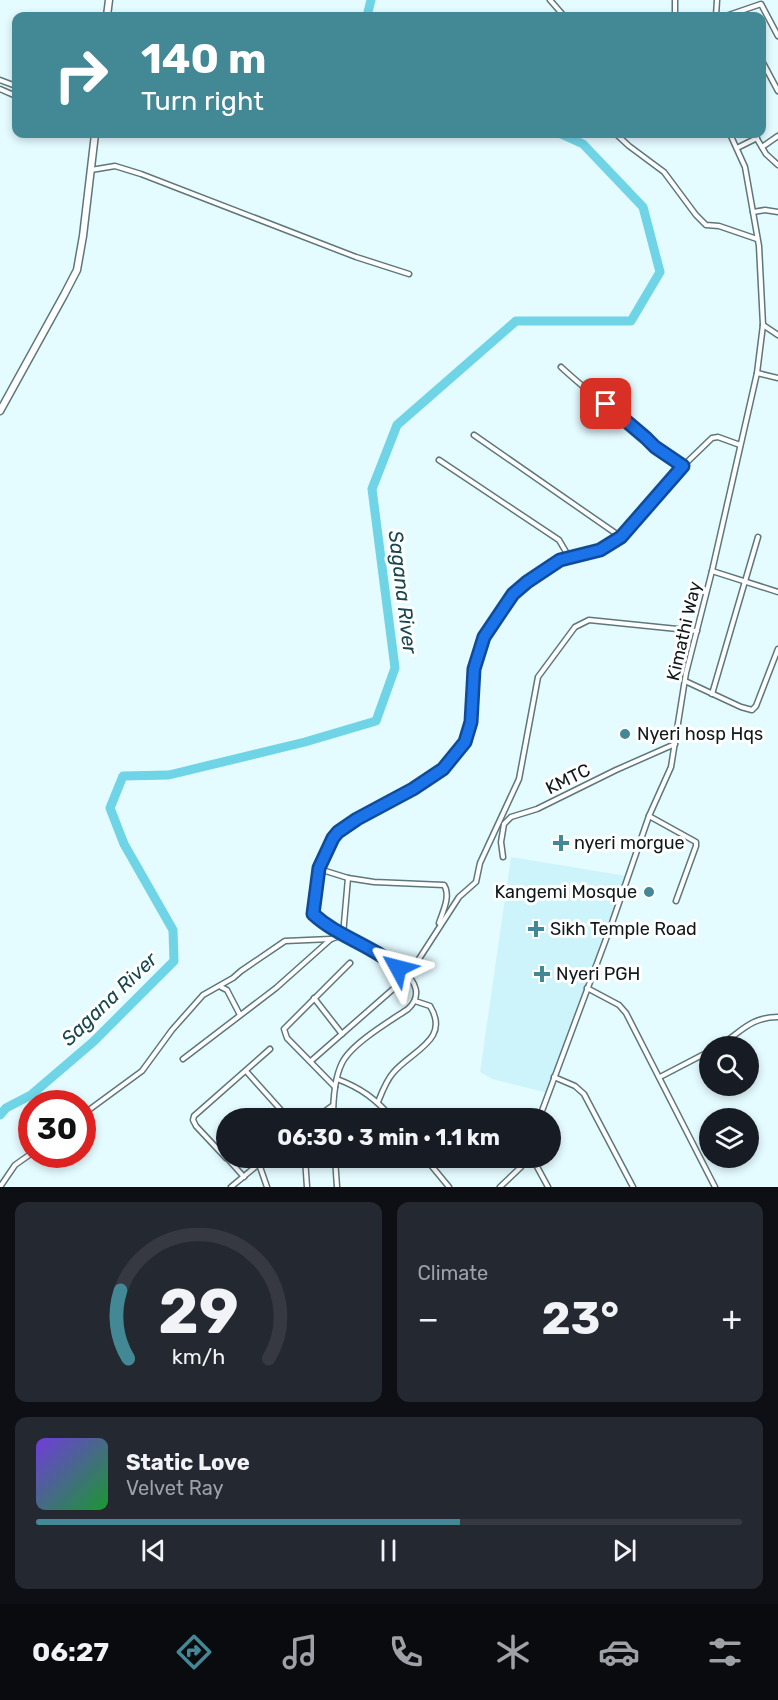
<!DOCTYPE html>
<meta charset="utf-8">
<style>
body{margin:0;font-family:Rubik,sans-serif;background:#242831;color:#f1f3f6;height:100vh;display:flex;flex-direction:column;font-size:22px;white-space:nowrap}
*{box-sizing:border-box;margin:0}
p{font-size:20px;color:#9ea1a6}
.icon{flex:none;width:33px;height:33px;fill:none;stroke:currentColor;stroke-width:2;stroke-linecap:round;stroke-linejoin:round}
.map{position:relative;height:1187px;overflow:hidden}
.panel{display:flex;flex-direction:column;gap:15px;padding:15px;background:#0d0f14;flex:1}
.panel>*{flex:none}
.guide{position:absolute;left:12px;top:12px;width:754px;height:126px;border-radius:12px;box-shadow:0 3px 9px #0003;background:#438895;color:#fff;overflow:hidden}
.controls{position:absolute;left:699px;top:1036px;display:grid;gap:12px}
.controls a{display:grid;place-items:center;width:60px;height:60px;border-radius:50%;background:#171b24;box-shadow:0 3px 9px #0003;font-size:30px}
.speed{position:absolute;left:18px;top:1090px;display:flex;gap:12px;font-size:30px;font-weight:700;text-align:center}
.speed>*{display:grid;place-content:center;width:78px;height:78px;border-radius:50%;background:#171b24;box-shadow:0 3px 9px #0003;line-height:1}
.speed .limit{border:9px solid #d22;background:#fff;color:#111}
.pin{position:absolute;display:grid;place-items:center;width:51px;height:51px;color:#fff;margin:-26px;border-radius:12px;box-shadow:0 3px 9px #0006}
.me{position:absolute;width:66px;margin:-33px;rotate:308deg;stroke-linejoin:round;filter:drop-shadow(0 0 4px #0008)}
.turn{display:flex;align-items:center;gap:21px;height:126px;padding:0 30px;font-size:27px}
.turn .icon{width:78px;height:78px;stroke-width:2.5}
.turn b{display:block;font-size:42px;line-height:51px}
.big{font-size:45px;font-weight:700;line-height:1.1}
.panel .card{flex:1;display:flex;flex-direction:column;justify-content:center;gap:9px;min-width:0;padding:0 21px;border-radius:12px;background:#242831}
.panel .dial{align-items:center;gap:0}
.dial svg{height:156px;overflow:visible;fill:none;stroke:#363941;stroke-width:7;stroke-linecap:round;text-anchor:middle}
.dial text{fill:#f1f3f6;stroke:none}
.song{display:flex;align-items:center;gap:18px}
.cover{width:72px;height:72px;border-radius:9px;background:linear-gradient(135deg,hsl(260 70% 55%),hsl(130 70% 35%))}
.played{height:6px;border-radius:3px;background:linear-gradient(90deg,#438895 60%,#363941 60%)}
.keys{display:flex;justify-content:space-around;direction:ltr}
.heat{display:flex;justify-content:space-between;align-items:center;font-size:33px;direction:ltr}
.panel .tiles{flex:1;display:grid;gap:15px;grid-template-columns:1fr 1fr}
.card:last-child{grid-column:span 2}
.trip{position:absolute;left:216px;top:1108px;width:345px;height:60px;border-radius:30px;background:#171b24;box-shadow:0 3px 9px #0003;font-weight:700;line-height:60px;text-align:center}
.tabs{display:flex;height:96px;justify-content:space-around;align-items:center;background:#090b0e;color:#9ea1a6}
.tabs .icon{width:42px;height:42px}
.tabs .current{color:#438895}
.tabs b{font-size:27px;color:#f1f3f6}
.map>svg:first-child{display:block}
.built{fill:#cef4fb}
.lines{fill:none;stroke-linecap:round;stroke-linejoin:round}
.river{stroke:#6fd4e6;stroke-width:9}
.street-casing{stroke:#5e777c;stroke-width:7}
.secondary-casing{stroke:#5e777c;stroke-width:9}
.street{stroke:#fff;stroke-width:4}
.secondary{stroke:#fff;stroke-width:6}
.route-casing{stroke:#114b97;stroke-width:15}
.route{stroke:#1a73e8;stroke-width:10}
.poi-dot{fill:#438895;stroke:#fff;stroke-width:2}
.labels{text-anchor:middle;stroke-width:6;stroke-linejoin:round;paint-order:stroke}
.street-label{font-size:18px;fill:#0f191b;stroke:#fff}
.poi-label{font-size:18px;fill:#0f191b;stroke:#fff;text-anchor:start}
.water-label{font-size:20px;font-style:italic;fill:#19474f;stroke:#fff}
</style>
<div class="map">
<svg width="778" height="1187" viewBox="0 0 778 1187">
<rect width="100%" height="100%" fill="#e4fbff"/>
<path class="built" d="M511,857L626,876L548,1093L492,1079L480,1072Z"/>
<g class="lines">
<g class="river">
<path d="M370,16L368,12L371,0"/>
<path d="M0,1115L6,1108L31,1095L93,1042L174,961L173,930L124,844L110,808L123,776L169,775L305,742L376,721L395,668L372,489L397,425L516,321H631L660,272L643,207L583,144L561,134"/>
</g>
<g class="street-casing">
<g id="street">
<path d="M550,0L564,16"/>
<path d="M675,0V16"/>
<path d="M716,16L717,0"/>
<path d="M726,16L761,4L778,36"/>
<path d="M762,61L778,91"/>
<path d="M0,80L16,86"/>
<path d="M0,89L16,96"/>
<path d="M616,134L629,146L664,172L696,215L706,225L719,226L757,239"/>
<path d="M754,134L766,154L778,165"/>
<path d="M762,147L778,136"/>
<path d="M737,148L757,138"/>
<path d="M91,170L115,166L141,174L356,257L409,274"/>
<path d="M753,212L765,210L778,212"/>
<path d="M763,325L778,335"/>
<path d="M561,367C591,395 624,418 652,446C661,454 674,458 683,466"/>
<path d="M757,373L778,378"/>
<path d="M474,435L621,537"/>
<path d="M439,460L559,540L569,557"/>
<path d="M712,571L778,592"/>
<path d="M685,681L741,707L752,710L756,706L778,649"/>
<path d="M712,694L758,537"/>
<path d="M649,816L696,842V846L676,901"/>
<path d="M503,857L501,842L504,824L511,817L537,809L616,770L675,744"/>
<path d="M319,869L348,878L374,882L444,885C451,896 443,911 439,923"/>
<path d="M221,987L227,990L240,1015"/>
<path d="M587,988L619,1005L626,1013L715,1187"/>
<path d="M314,998L342,1034"/>
<path d="M717,1047C740,1034 749,1017 778,1017"/>
<path d="M183,1059L276,988L331,939L343,935L348,878"/>
<path d="M311,1061L408,976L459,897L476,882L480,863L519,779L538,677L575,627L589,620L697,631"/>
<path d="M246,1071L289,1119"/>
<path d="M554,1077L575,1086L584,1094L633,1187"/>
<path d="M660,1077L710,1051"/>
<path d="M337,1079C361,1088 376,1099 393,1119"/>
<path d="M335,1087L287,1038L284,1029L350,963"/>
<path d="M378,1102C382,1092 386,1081 393,1073C411,1051 451,1040 430,1006L415,1001"/>
<path d="M82,1115L142,1071L172,1030L203,995L233,978L241,971L285,941L331,939"/>
<path d="M314,1119L332,1106"/>
<path d="M333,1119C333,1101 334,1079 342,1063C351,1044 390,1021 408,1009C441,978 364,946 344,935C333,929 322,922 313,914L319,869L333,838L357,819L413,789L443,769L465,742L471,722L474,669L484,637L513,594L527,582L560,560L600,551L621,537L683,466L712,438L718,437L740,445"/>
<path d="M539,1119L612,923L649,816L671,767L686,673L712,571L757,373L763,325L759,246L745,167L730,134"/>
<path d="M226,1158L196,1126L193,1120L194,1116L270,1049"/>
<path d="M227,1158L244,1177"/>
<path d="M305,1158L307,1187"/>
<path d="M335,1158L337,1187"/>
<path d="M425,1158L449,1187"/>
<path d="M528,1158L535,1163L548,1187"/>
<path d="M259,1164L267,1187"/>
<path d="M0,1187L15,1165L32,1153"/>
<path d="M231,1187L266,1158"/>
<path d="M500,1187L521,1167L526,1158"/>
</g>
</g>
<g class="secondary-casing">
<g id="secondary">
<path d="M107,16L109,0"/>
<path d="M0,411L64,295L77,270L83,236L95,134"/>
</g>
</g>
<use href="#street" class="street"/>
<use href="#secondary" class="secondary"/>
</g>
<g class="lines">
<g class="route-casing">
<path id="route" d="M398,968C372,945 338,937 313,914L319,868L333,838L338,832L357,819L413,789L443,769L465,742L471,722L474,669L484,637L513,594L527,582L560,560L600,550L621,537L683,466L655,447L646,438L606,404"/>
</g>
<use href="#route" class="route"/>
</g>
<g class="poi-dot">
<circle cx="625" cy="734" r="6"/>
<path d="M558 834h6v6h6v6h-6v6h-6v-6h-6v-6h6z"/>
<circle cx="649" cy="892" r="6"/>
<path d="M533 920h6v6h6v6h-6v6h-6v-6h-6v-6h6z"/>
<path d="M539 965h6v6h6v6h-6v6h-6v-6h-6v-6h6z"/>
</g>
<g class="labels">
<g class="street-label">
<text transform="translate(684 631) rotate(-77)" y="6">Kimathi Way</text>
<text transform="translate(568 779) rotate(-26)" y="6">KMTC</text>
</g>
<g class="poi-label">
<text x="637" y="740">Nyeri hosp Hqs</text>
<text x="574" y="849">nyeri morgue</text>
<text x="637" y="898" text-anchor="end">Kangemi Mosque</text>
<text x="550" y="935">Sikh Temple Road</text>
<text x="556" y="980">Nyeri PGH</text>
</g>
<g class="water-label">
<text transform="translate(403 592) rotate(83)" y="7">Sagana River</text>
<text transform="translate(109 999) rotate(-44)" y="7">Sagana River</text>
</g>
</g>
</svg>
<div class="controls">
<a><svg class="icon" aria-label="search" viewBox="0 0 24 24"><circle cx="10" cy="10" r="6"/><path d="M15 15l6 6"/></svg></a>
<a><svg class="icon" aria-label="layers" viewBox="0 0 24 24"><path d="M12 4l9 5-9 5-9-5zM3 14l9 5 9-5"/></svg></a>
</div>
<div class="speed"><div class="limit">30</div></div>
<div class="pin" style="left:606px;top:404px;background:#d93025"><svg class="icon" aria-label="arrive" viewBox="0 0 24 24"><path d="M6 21V4h12l-3 4 3 4H6"/></svg></div>
<svg class="me" style="left:398px;top:968px" viewBox="-20 -20 40 40"><path d="M0-17L14 15 0 8-14 15z" fill="#1a73e8" stroke="#fff" stroke-width="4"/></svg>
<div class="trip">06:30 · 3 min · 1.1 km</div>
<div class="guide">
<div class="turn"><svg class="icon" aria-label="right" viewBox="0 0 24 24"><path d="M7 20v-9h11M14 6l5 5-5 5"/></svg><div><b>140 m</b>Turn right</div></div>
</div>
</div>
<section class="panel">
<div class="tiles">
<div class="card dial"><svg viewBox="0 0 100 80">
<path d="M14 69A42 42 0 1 1 86 69"/>
<path d="M14 69A42 42 0 0 1 10 34" stroke="#438895"/>
<text x="50" y="56" font-size="32" font-weight="700">29</text>
<text x="50" y="72" font-size="11">km/h</text>
</svg></div>
<div class="card"><p>Climate</p>
<div class="heat"><a>−</a><b class="big">23°</b><a>+</a></div>
</div>
<div class="card">
<div class="song"><i class="cover"></i><div><b>Static Love</b><p>Velvet Ray</p></div></div>
<div class="played"></div>
<div class="keys"><svg class="icon" aria-label="previous" viewBox="0 0 24 24"><path d="M18 5L8 12l10 7zM5 5v14"/></svg><svg class="icon" aria-label="pause" viewBox="0 0 24 24"><path d="M8 5v14M16 5v14"/></svg><svg class="icon" aria-label="next" viewBox="0 0 24 24"><path d="M6 5l10 7-10 7zM19 5v14"/></svg></div>
</div>
</div>
</section>
<nav class="tabs">
<b>06:27</b>
<svg class="icon current" aria-label="directions" viewBox="0 0 24 24"><path d="M12 3l9 9-9 9-9-9zM9 14v-3h6M13 9l2 2-2 2"/></svg>
<svg class="icon" aria-label="music" viewBox="0 0 24 24"><path d="M9 18V5l10-2v13"/><circle cx="6" cy="18" r="3"/><circle cx="16" cy="16" r="3"/></svg>
<svg class="icon" aria-label="phone" viewBox="0 0 24 24"><path d="M5 4h4l2 5-3 2q2 4 5 5l2-3 5 2v4C11 20 4 13 5 4z"/></svg>
<svg class="icon" aria-label="climate" viewBox="0 0 24 24"><path d="M12 3v18M4 7l16 10M4 17L20 7"/></svg>
<svg class="icon" aria-label="car" viewBox="0 0 24 24"><path d="M5 17H2v-5l4-1 3-4h7l3 4 3 1v5h-3M9 17h6M6 11h13"/><circle cx="7" cy="17" r="2"/><circle cx="17" cy="17" r="2"/></svg>
<svg class="icon" aria-label="filters" viewBox="0 0 24 24"><path d="M4 7h16M4 17h16"/><circle cx="9" cy="7" r="2"/><circle cx="15" cy="17" r="2"/></svg>
</nav>
